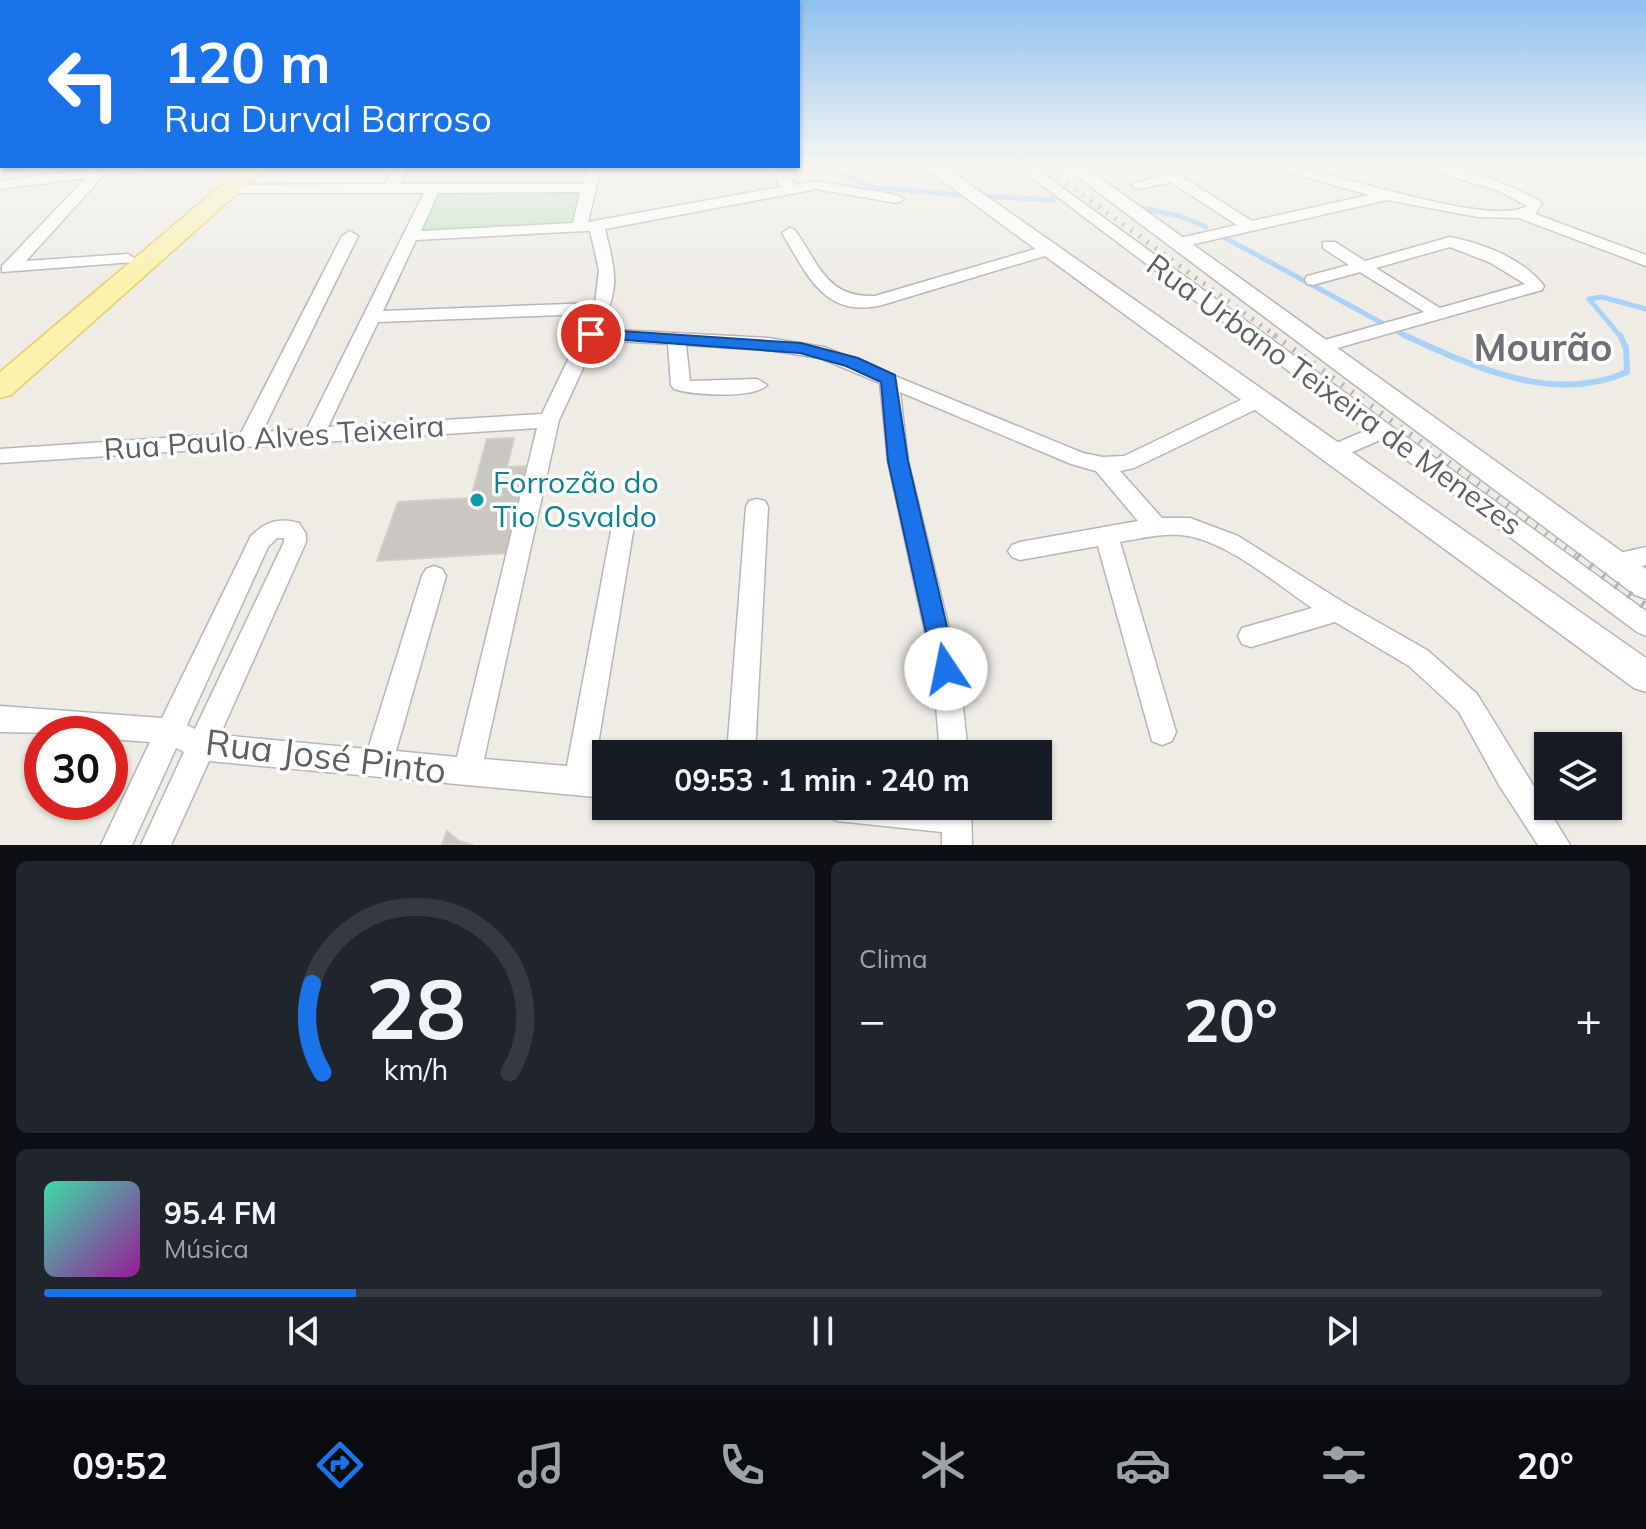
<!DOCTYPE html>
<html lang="pt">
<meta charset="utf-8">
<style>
body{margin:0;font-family:Mulish,sans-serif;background:#20242c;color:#f1f3f6;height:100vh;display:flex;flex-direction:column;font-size:30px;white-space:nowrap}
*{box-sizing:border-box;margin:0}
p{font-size:26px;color:#9ea1a6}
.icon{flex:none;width:44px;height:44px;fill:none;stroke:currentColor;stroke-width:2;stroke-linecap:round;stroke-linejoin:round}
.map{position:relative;height:845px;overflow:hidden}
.details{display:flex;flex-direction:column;gap:16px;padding:16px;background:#0d0f14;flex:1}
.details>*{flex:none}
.guide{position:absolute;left:0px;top:0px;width:800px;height:168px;box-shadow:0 2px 6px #0004;background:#1a73e8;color:#fff;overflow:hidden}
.buttons{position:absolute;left:1534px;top:732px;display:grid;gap:16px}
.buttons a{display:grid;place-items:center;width:88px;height:88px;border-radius:0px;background:#171b24;box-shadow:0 2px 6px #0004;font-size:40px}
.speed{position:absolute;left:24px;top:716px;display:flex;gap:16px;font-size:40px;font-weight:700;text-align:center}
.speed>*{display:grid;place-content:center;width:104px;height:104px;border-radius:50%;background:#171b24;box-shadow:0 2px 6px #0004;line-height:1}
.speed .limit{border:12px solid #d22;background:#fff;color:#111}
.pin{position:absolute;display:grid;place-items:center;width:68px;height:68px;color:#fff;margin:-34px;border:4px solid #fff;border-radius:50%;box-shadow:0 2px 8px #0007}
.me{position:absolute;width:88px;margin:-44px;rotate:349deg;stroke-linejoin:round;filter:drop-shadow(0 0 6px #0008)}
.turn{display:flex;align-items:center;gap:28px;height:168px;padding:0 32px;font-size:36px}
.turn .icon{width:104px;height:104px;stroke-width:2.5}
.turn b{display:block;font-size:56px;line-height:68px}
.big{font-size:60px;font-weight:700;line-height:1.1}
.details .card{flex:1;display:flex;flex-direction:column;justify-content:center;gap:12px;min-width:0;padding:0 28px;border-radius:12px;background:#20242c}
.details .dial{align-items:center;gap:0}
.dial svg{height:208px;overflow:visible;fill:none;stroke:#363941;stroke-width:7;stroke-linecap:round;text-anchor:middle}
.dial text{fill:#f1f3f6;stroke:none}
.song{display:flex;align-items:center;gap:24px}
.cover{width:96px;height:96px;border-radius:12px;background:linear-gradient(135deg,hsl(160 70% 55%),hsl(300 70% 35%))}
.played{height:8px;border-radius:4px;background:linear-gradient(90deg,#1a73e8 20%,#363941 20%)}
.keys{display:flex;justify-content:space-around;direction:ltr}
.heat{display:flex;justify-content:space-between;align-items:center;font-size:44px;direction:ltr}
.details .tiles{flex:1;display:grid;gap:16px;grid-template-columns:1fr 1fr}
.card:last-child{grid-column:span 2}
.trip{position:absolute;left:592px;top:740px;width:460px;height:80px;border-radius:0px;background:#171b24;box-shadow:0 2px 6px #0004;font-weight:700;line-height:80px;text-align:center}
.tabs{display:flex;height:128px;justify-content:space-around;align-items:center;background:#090b0e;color:#9ea1a6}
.tabs .icon{width:56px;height:56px}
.tabs .active{color:#1a73e8}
.tabs b{font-size:36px;color:#f1f3f6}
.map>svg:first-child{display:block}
.green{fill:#c2e4c4}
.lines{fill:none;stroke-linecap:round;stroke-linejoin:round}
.stream-far1{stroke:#a9d2fa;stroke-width:5}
.stream{stroke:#a9d2fa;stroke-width:6}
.building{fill:#cac6c2;stroke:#d2cec3;stroke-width:2}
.minor-casing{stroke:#b5b6bb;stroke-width:3}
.tertiary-casing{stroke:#b5b6bb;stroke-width:3}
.primary-casing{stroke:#e9ca63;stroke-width:3}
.minor{fill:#fff;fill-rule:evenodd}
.tertiary{fill:#fff;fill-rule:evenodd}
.primary{fill:#faf2ad;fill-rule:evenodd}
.rail-far2{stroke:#b3b3b4;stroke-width:5;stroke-dasharray:2 8;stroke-linecap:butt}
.rail-far1{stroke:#b3b3b4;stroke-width:6;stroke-dasharray:2 10;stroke-linecap:butt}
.rail{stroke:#b3b3b4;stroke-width:8;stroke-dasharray:3 13;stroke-linecap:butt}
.route{fill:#1a73e8;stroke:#114b97;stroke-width:2}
.culture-dot{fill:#0f9aa8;stroke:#fff;stroke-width:3}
.labels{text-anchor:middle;stroke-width:7;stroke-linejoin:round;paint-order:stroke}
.street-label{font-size:30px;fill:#5c5f64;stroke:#fff}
.culture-label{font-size:30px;fill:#0d838f;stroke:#fff;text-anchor:start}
.near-street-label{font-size:36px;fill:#5c5f64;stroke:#fff}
.district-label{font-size:38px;font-weight:bold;fill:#6d7176;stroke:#fff}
</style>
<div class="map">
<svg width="1646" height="845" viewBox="0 0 1646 845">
<rect width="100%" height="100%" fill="#eeece5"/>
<path class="green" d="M589,188L579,228L410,236L433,189Z"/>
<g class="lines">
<g class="stream-far1">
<path d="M823,165L871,187L970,196"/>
<path d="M981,196L1053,200"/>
<path d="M1137,207L1180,216L1206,227"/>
<path d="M1220,235L1382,323"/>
<path d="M1398,332L1408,337"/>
<path d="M1621,337L1589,299L1602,297L1646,309"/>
</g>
<path class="stream" d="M1404,335C1471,366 1554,405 1627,372L1626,348L1620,335"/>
</g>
<g class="building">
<path d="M514,438L507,467L526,466L507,553L377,561L398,502L471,498L487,439Z"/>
<path d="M447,831L459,841L473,845H442Z"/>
</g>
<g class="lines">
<g class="minor-casing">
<g id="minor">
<path d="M1015,165H1031L1646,611V636L1637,632L1380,440L1341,457H1327L1324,452L1327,447L1367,430Z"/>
<path d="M1263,165C1320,163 1486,230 1527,206L1499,191L1414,165C1457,163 1503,182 1540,201L1542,204L1535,214L1646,255V266L1519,218L1478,217L1387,200L1177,248L1169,243L1171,240L1237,225L1171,182L1138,189L1131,185L1165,174L1179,175L1252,221L1369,195Z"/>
<path d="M114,166H153L146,170L103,176L26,261L128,254L136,259L134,262L2,272V266L86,178L0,189V181Z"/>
<path d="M395,166H409L400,184H583L587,166H601L588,222L781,187L771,166H785L794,185L816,181L897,195L904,199L897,203L816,189L605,229C616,275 620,287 600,329L768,338L824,347L1083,453L1103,457L1124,456L1253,394H1267L1270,399L1267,404L1134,468L1120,471L1162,518H1190L1238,536L1346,604L1427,650L1477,694L1570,845H1538L1499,785L1459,712L1409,666L1335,622L1251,647L1242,644L1238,636L1242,628L1312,608C1278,585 1229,543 1188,536C1166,532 1142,538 1120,542L1176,732L1172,741L1162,745L1152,741L1098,546L1020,560L1012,557L1008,551L1012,545L1020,542L1138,521L1096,471L1071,464L900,392L908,461L959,669L968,754H940L933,669L888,461L880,383L820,358L768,350L686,345L690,381L757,379L767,385C754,399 693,395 674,389L671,385L668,344L596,340L559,420L484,759L567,766L612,526L615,520L623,517L631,520L634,526L594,769L606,770V798L209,761L171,845H141L184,752L176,748L132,845H101L150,742L110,739V734L0,732V706L162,718L251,536C265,522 279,517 299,523L306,534V542L220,735L368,749L422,576L426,569L434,566L442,569L446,576L396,751L457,757L537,428L0,463V449L241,433L342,236L350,231L358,236L262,432L307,429L424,193H232L225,189L232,185L385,184ZM580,192L573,223L421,231L438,193ZM584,231H590L599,270L595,303L383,311L416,240ZM590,314L542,414L328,427L378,322ZM277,538H284V542L195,729L187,725L268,547Z"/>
<path d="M790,228L795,230C819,264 826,298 875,296L1052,244L1060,249L1058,252L882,305C824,319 807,274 782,233Z"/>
<path d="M1450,237C1482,243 1524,259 1544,286L1542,290L1320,353L1314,351L1311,347L1314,343L1424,312L1360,272L1313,285L1307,284L1305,280L1307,276L1349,265L1323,248V242H1335L1365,261ZM1450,247L1491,263L1525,284L1440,308L1376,268Z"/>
<path d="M757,499L765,501L768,507L755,754H727L746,507L749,501Z"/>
<path d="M1646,547V565L1614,572L1606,570L1602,563L1606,556Z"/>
<path d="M822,806H971L972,845H942V832L837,821L827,816Z"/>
</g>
</g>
<g class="tertiary-casing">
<g id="tertiary">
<path d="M921,165H942L1646,658V692L1634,688Z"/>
<path d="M1062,165H1082L1646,569V599L1635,595Z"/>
</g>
</g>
<g class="primary-casing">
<path id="primary" d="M244,166H268L11,395L0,398V372Z"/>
</g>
<use href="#minor" class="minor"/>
<use href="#tertiary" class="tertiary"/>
<use href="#primary" class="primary"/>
<path class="rail-far2" d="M1042,165L1277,337"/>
<path class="rail-far1" d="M1274,335L1580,558"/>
<path class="rail" d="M1577,556L1646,607"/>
</g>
<linearGradient id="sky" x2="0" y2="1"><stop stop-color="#8fc0ef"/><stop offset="0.58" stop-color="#f7f6f3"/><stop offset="1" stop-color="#f7f6f3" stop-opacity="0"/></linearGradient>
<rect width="1646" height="283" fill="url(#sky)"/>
<path class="route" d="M591,329L801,343L858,358L895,375L908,461L957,669L954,677L946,680L937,677L934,669L888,461L881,382L846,366L800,353L585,337V330Z"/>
<circle class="culture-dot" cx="477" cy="500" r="8"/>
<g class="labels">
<g class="street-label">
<text transform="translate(1334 395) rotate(36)" y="10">Rua Urbano Teixeira de Menezes</text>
<text transform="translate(274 438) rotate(-4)" y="10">Rua Paulo Alves Teixeira</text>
</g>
<g class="culture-label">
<text x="493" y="493">Forrozão do<tspan x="493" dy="34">Tio Osvaldo</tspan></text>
</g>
<g class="near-street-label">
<text transform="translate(326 756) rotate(7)" y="13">Rua José Pinto</text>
</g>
<g class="district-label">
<text x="1543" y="361">Mourão</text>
</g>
</g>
</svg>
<div class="buttons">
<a><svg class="icon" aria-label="layers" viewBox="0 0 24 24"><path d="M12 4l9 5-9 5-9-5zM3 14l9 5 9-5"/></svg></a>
</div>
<div class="speed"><div class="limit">30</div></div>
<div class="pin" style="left:591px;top:334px;background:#d93025"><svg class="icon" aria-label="arrive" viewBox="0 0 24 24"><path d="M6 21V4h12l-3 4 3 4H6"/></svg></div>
<svg class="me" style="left:946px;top:669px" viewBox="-20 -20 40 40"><circle r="19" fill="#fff"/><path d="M0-13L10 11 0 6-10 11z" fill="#1a73e8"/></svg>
<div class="trip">09:53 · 1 min · 240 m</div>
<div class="guide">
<div class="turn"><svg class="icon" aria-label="left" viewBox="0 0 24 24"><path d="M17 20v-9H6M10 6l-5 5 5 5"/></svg><div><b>120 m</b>Rua Durval Barroso</div></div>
</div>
</div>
<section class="details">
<div class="tiles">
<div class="card dial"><svg viewBox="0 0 100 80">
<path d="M14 69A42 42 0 1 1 86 69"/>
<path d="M14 69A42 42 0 0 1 10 35" stroke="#1a73e8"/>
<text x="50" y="56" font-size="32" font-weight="700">28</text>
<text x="50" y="72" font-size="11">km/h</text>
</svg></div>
<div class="card"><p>Clima</p>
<div class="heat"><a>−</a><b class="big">20°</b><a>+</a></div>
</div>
<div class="card">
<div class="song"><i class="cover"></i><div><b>95.4 FM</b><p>Música</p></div></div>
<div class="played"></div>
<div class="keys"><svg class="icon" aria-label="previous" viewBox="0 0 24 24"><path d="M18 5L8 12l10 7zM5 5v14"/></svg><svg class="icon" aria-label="pause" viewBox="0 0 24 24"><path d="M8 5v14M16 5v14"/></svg><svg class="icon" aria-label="next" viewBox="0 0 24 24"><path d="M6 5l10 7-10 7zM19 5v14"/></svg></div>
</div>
</div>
</section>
<nav class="tabs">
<b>09:52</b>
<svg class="icon active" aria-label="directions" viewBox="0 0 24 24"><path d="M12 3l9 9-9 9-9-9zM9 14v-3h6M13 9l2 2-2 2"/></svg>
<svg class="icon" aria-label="music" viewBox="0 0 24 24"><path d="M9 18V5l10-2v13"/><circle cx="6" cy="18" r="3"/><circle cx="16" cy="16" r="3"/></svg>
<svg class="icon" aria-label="phone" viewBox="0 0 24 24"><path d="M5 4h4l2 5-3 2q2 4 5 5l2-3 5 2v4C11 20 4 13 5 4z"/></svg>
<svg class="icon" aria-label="climate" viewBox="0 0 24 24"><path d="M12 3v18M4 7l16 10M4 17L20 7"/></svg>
<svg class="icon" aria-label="car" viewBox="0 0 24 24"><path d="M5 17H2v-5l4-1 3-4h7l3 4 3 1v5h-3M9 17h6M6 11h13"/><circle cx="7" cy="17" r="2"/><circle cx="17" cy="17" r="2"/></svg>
<svg class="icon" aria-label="filters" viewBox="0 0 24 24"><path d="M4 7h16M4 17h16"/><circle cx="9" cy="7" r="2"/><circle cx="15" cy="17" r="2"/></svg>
<b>20°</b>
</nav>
